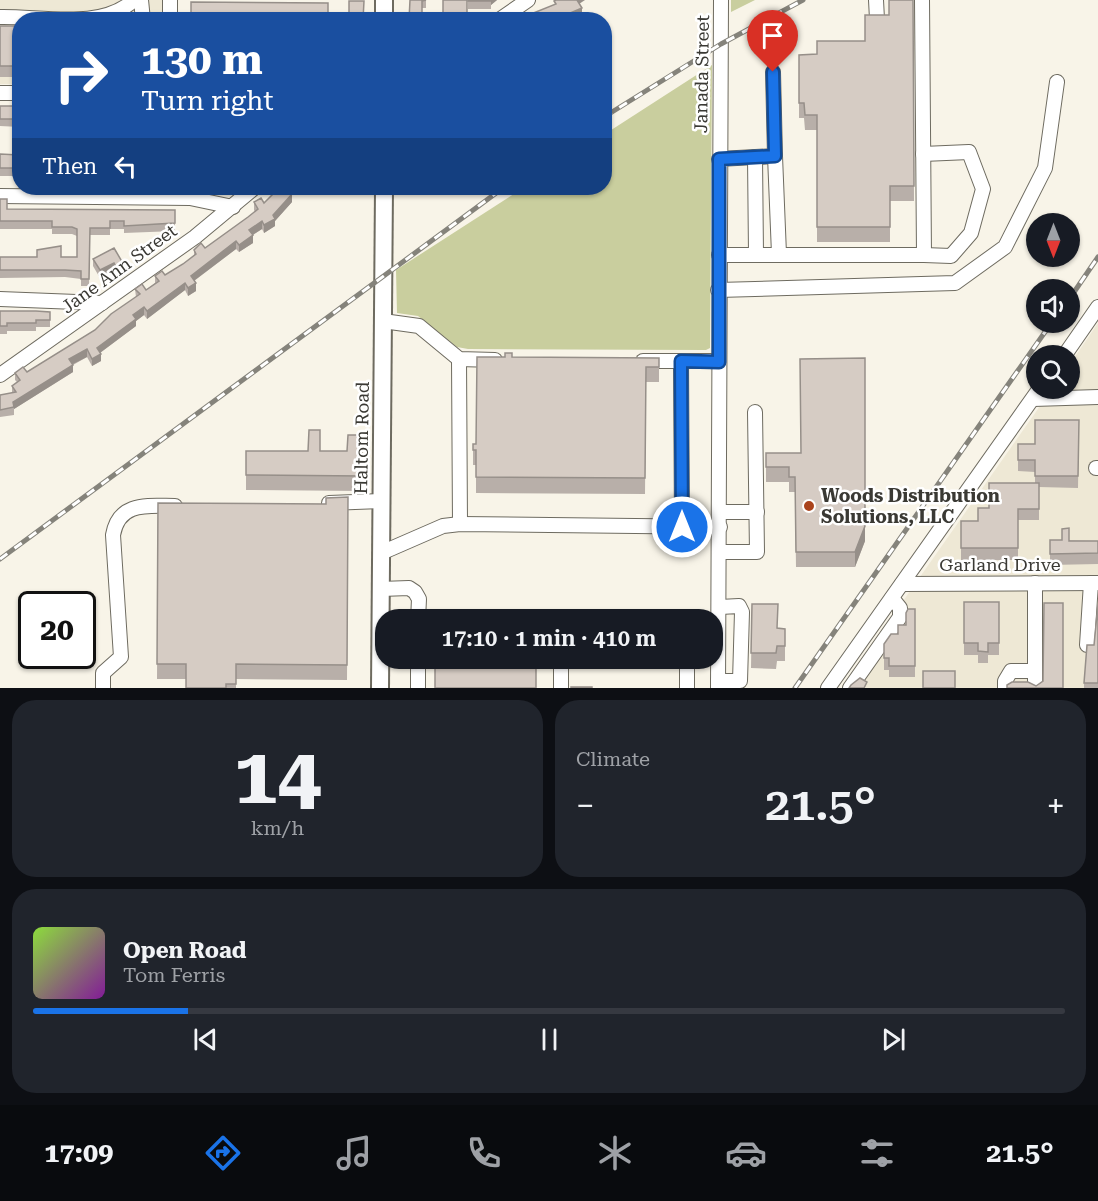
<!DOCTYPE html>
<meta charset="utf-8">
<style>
body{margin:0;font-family:"Roboto Serif",serif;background:#20242c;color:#f1f3f6;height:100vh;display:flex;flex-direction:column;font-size:22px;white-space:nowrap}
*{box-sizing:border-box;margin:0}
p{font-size:20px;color:#9ea1a6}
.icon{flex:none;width:33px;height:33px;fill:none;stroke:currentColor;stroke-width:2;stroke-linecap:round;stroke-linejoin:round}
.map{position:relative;height:688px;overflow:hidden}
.details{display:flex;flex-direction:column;gap:12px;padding:12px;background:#0d0f14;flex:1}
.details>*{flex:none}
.banner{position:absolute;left:12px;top:12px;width:600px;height:183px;border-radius:24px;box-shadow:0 2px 4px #0004;background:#1a4fa0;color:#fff;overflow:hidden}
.needle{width:39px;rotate:180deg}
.tools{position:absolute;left:1026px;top:213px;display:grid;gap:12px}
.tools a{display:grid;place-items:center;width:54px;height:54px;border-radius:50%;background:#171b24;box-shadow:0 2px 4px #0004;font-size:30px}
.speed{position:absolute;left:18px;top:591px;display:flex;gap:12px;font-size:30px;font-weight:700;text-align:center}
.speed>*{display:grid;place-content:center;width:78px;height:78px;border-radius:50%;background:#171b24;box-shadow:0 2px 4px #0004;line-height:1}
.speed .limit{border:3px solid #111;border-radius:9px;background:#fff;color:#111}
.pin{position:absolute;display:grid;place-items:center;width:51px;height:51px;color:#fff;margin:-62px -26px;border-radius:50% 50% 50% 0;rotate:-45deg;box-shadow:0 0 6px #0007}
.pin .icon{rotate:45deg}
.me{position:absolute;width:66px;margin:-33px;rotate:0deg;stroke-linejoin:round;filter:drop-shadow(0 0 4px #0008)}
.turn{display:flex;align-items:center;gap:21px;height:126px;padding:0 30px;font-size:27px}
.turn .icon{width:78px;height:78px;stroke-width:2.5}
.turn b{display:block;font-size:42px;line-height:51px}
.then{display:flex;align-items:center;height:57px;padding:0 30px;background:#0003;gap:12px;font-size:22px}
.big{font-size:45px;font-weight:600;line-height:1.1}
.details .card{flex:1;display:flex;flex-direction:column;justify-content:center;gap:9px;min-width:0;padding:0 21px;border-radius:24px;background:#20242c}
.details .dial{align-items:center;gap:0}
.dial b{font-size:78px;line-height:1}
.song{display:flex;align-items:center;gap:18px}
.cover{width:72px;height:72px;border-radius:9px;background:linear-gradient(135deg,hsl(90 70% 55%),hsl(290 70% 35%))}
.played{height:6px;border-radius:3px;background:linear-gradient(90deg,#1a73e8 15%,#363941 15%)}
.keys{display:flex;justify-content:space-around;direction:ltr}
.heat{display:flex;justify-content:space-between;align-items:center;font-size:33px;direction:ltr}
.details .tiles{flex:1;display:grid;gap:12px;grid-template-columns:1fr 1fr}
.card:last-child{grid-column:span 2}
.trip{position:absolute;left:375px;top:609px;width:348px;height:60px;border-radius:24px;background:#171b24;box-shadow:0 2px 4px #0004;font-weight:600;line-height:60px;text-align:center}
.menu{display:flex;height:96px;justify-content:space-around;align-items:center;background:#090b0e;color:#9ea1a6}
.menu .icon{width:42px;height:42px}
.menu .current{color:#1a73e8}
.menu b{font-size:27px;color:#f1f3f6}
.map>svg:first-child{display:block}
.built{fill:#eee8d5}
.green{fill:#c9ce9e}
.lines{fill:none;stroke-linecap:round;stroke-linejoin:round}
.minor-casing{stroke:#6e6b60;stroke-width:16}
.major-casing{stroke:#6e6b60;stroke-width:20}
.minor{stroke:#fff;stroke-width:14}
.major{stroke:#fff;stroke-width:16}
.rail-casing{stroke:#85837b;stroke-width:5}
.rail{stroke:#fff;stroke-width:3;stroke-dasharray:9;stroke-linecap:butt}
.wall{fill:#b8afa9}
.shaded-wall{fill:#968f89}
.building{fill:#d6ccc4;stroke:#968f89;stroke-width:1.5}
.route-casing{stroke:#114b97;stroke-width:15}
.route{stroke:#1a73e8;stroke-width:10}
.poi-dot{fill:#aa441d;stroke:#fff;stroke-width:2}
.labels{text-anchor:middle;stroke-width:5;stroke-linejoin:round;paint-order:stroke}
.street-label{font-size:18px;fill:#3a3934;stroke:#fff}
.poi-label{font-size:18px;font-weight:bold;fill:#3a3934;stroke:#fff;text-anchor:start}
</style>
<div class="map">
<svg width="1098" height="688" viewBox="0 0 1098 688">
<rect width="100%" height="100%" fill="#f8f4e8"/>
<g class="built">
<path d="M0,0H163V19L20,20L19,84H0Z"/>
<path d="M1098,323V688H842L1052,389L1070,388V364Z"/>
</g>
<g class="green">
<path d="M731,0H755L731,12Z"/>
<path d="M712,65L710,348L706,350L468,349L457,347L418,316L397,313L396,270L523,188H604L605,134Z"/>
</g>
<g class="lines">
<g class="minor-casing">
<g id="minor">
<path d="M141,0L143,20"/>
<path d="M170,0V20"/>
<path d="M876,0L877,19"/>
<path d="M0,17C41,16 101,31 134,0"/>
<path d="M499,20L528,0"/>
<path d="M0,93H20"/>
<path d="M923,154L969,152L983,189L971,233L951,256L924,255"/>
<path d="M775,156L779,254"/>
<path d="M755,157L756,254"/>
<path d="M719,159L775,156L773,72"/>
<path d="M0,196L190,198L233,207"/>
<path d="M719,255H924L922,0"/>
<path d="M718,290L955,283L1005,247L1045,168L1057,82"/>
<path d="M0,299L102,303"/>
<path d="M383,321L419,326L459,359L495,360"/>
<path d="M1064,356L1098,307"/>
<path d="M459,359L460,524"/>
<path d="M643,361H719"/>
<path d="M681,361L682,527"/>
<path d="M0,375L195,237L254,188"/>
<path d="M1033,399L1098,397"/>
<path d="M1096,468H1098"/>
<path d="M329,503L381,501"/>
<path d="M720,512H757"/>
<path d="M720,552H757L755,412"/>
<path d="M381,553L443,526L460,524L720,527"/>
<path d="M902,584L1098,583"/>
<path d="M381,589L409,588L415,592L419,599L418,620"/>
<path d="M1087,645L1091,583"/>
<path d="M687,658V688"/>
<path d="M718,681H740L742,612L739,606L720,607"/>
<path d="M103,688V673L121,657L113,535C119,501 148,506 175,506"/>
<path d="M418,688V658"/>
<path d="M561,688V658"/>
<path d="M718,688L721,0"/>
<path d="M828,688L1040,388"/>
<path d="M850,688L900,617V608L892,598"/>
<path d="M1005,688V681L1011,671H1035"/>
<path d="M1035,688V583"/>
</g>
</g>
<g class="major-casing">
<g id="major">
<path d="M384,0V20"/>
<path d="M380,688L384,188"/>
</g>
</g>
<use href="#minor" class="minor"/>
<use href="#major" class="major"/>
<g class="rail-casing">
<g id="rail">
<path d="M604,117L721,44L803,0"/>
<path d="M1070,298L1098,257"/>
<path d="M0,559L503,188"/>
<path d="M795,688L1052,322"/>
</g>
</g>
<use href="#rail" class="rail"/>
</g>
<g class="wall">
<path d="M410,0H426V8H422L409,20Z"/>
<rect x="443" y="0" width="24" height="20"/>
<path d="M468,0H497L491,5V9H468Z"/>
<path d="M913,0L914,201H890V242H817V130H805L804,118H799V55L817,54L865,41L889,15Z"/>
<path d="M191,2L328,3V20H191Z"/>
<rect x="0" y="26" width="20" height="51"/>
<path d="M0,106H20V127L0,126Z"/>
<path d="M20,152V176H0V154L19,155Z"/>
<path d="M289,188H302L300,192Z"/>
<rect x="334" y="188" width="8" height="5"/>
<path d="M0,199L7,209L175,210V231L124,233V229H110V235H90L89,286H81V279L65,277L0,278V257H77V236L72,234H52V229H0Z"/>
<path d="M254,202H292L275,221V226L264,233L262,229L253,235V243L239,252L236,249L194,281L196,291L188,296L185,290L147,319L144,315L136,321V326L100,353L101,361L92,366L87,357L73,365V372L14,409V415L0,417V395L12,393V386L17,382L15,380V373L27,372L95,330L136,297L135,289L146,290L155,283V276L165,275L183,264L194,256V250L205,248L248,217L255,212L254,210Z"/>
<path d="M114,248L124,273L117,277L114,270L100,278L93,266V259Z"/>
<path d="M0,311L50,312V327H36V331H7V334H0Z"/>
<path d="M512,357L659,358V382H646L645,494L476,493V465H473V444H476Z"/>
<path d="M1079,420L1078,488L1039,487V520H1018V560H961V521H978L989,508L1035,483V472L1018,471V460L1035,444Z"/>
<path d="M362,435V491L246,490V451H347Z"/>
<path d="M766,453H801L865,541L855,567H796L795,492H789V482H766Z"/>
<path d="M348,497L347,680L236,679V688H186V679H157L158,503L326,504Z"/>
<path d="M1050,540L1098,541V564L1050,565Z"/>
<path d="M964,602H999V655H988V663H978V655H964Z"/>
<path d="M752,604L778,628L785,629V661H777L776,669L751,668Z"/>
<path d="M1098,604V688H1084V683L1094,645Z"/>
<path d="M915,609V677H889V670H884V644L898,634L906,625Z"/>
</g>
<g class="shaded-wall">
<path d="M491,0H497L491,5Z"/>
<path d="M576,0H585L576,6Z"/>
<path d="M582,8V15L572,20H554Z"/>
<path d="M292,194V202L275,221V226L264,233V225Z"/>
<path d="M262,221V229L249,237V230Z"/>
<path d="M253,235V243L239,252V245Z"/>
<path d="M236,241V249L191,283V276Z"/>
<path d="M114,263V270L100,278V270Z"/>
<path d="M124,265V273L117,277V269Z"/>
<path d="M185,283V290L147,319V311Z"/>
<path d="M196,283V291L188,296V288Z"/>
<path d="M144,307V315L136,321V326L97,355V348L133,315Z"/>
<path d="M87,349V357L69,366V359Z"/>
<path d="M101,354V361L92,366V359Z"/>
<path d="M73,365V372L14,409L13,402Z"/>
<path d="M865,526V541L855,567V552Z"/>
</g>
<g class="building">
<path d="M410,0H426L422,1V14H428V20H409Z"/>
<rect x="443" y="0" width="24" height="15"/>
<rect x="468" y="0" width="23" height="1"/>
<path d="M556,0H577L582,8L554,20H528L532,17L531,14L556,4L554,1Z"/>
<path d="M889,0H913L914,186H890V227H817V115H805L804,103H799V55L817,54V41H865V15H889Z"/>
<path d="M349,1H364L363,20H349Z"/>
<path d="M191,2L328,3V17L270,15V20H252V18L191,17Z"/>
<rect x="0" y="26" width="20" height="40"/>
<rect x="0" y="106" width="20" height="13"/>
<path d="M19,152L20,168H0V154L19,155Z"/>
<path d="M279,188H285L292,194L273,215L275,219L264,225L262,221L249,230L253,235L239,245L236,241L191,276L196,283L188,288L185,283L147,311L144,307L133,315L136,319L97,348L101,354L92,359L87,349L69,359L73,365L13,402L14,407L0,410V395L16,392L12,386L20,380L15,373L23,367L27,372L95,330L111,314L140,294L135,289L142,284L146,290L159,281L155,276L162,271L165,275L183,264L196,254L194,250L201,243L205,248L248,217L258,209L254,202L261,198L264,203Z"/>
<path d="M0,199H7V209L175,210V223L124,226V221H110V228H90L89,279H81V271L65,270H0V257H37V250L61,246V257H77V229L72,227H52V221H0Z"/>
<path d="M114,248L124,265L117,269L114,263L100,270L93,259Z"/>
<path d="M0,311H36L50,312V320H36V323H7V326H0Z"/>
<path d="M505,353H512V357L659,358V367H646L645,478L476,477V450H473V444H476L477,357H505Z"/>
<path d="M865,358V526L855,552H796L795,477H789V467H766V453H801L800,359Z"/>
<path d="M1035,420H1079L1078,476H1035V460H1018V444H1035Z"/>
<path d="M309,430H320V451H347L348,435H362V476L246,475V451H308Z"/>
<path d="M989,483H1039V509H1018V548H961V521H978V508H989Z"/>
<path d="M348,497L347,665L236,664V684H226V688H186V664H157L158,503L326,504V498Z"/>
<path d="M1069,528V541H1098V553L1050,554V540H1062V529Z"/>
<path d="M964,602H999V643H988V652L978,651V643H964Z"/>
<path d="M1044,603H1063V688H1007V685L1012,682H1028L1036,686L1043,681Z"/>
<path d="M752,604H778L777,628L785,629V646H777L776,653H751Z"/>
<path d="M1098,604V683H1084L1087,645H1094Z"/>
<path d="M908,609H915V666H889V658H884V644L891,634H898V625H906V613Z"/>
<rect x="435" y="658" width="101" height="30"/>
<rect x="923" y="671" width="32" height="17"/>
<path d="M860,678L867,682L864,688H849L851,685Z"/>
<rect x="571" y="687" width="21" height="1"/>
</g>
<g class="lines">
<g class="route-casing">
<path id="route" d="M682,527L681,361L719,362V159L775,156L773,72"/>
</g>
<use href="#route" class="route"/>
</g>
<circle class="poi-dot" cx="809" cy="506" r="6"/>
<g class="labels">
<g class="street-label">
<text transform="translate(702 74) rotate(-89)" y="6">Janada Street</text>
<text transform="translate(119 269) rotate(-36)" y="6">Jane Ann Street</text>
<text transform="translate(362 438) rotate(-89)" y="6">Haltom Road</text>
<text x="1000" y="571">Garland Drive</text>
</g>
<g class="poi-label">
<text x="821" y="502">Woods Distribution<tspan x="821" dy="21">Solutions, LLC</tspan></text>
</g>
</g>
</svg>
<div class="tools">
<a><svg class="needle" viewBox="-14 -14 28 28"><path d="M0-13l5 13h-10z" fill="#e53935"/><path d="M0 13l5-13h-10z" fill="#9ea1a6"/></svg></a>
<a><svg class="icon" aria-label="sound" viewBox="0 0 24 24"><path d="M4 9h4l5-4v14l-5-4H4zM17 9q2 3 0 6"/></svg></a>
<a><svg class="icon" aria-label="search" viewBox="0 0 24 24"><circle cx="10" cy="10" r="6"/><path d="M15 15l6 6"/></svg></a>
</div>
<div class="speed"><div class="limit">20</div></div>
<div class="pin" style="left:773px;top:72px;background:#d93025"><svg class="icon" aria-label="arrive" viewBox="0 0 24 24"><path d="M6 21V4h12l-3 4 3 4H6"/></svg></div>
<svg class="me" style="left:682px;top:527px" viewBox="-20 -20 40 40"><circle r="17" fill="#1a73e8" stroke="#fff" stroke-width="3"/><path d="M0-11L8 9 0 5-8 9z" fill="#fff"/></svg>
<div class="trip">17:10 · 1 min · 410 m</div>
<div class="banner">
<div class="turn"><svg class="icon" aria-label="right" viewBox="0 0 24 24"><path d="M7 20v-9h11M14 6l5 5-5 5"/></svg><div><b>130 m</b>Turn right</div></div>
<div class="then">Then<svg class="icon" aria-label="left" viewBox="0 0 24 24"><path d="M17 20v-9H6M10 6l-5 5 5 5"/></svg></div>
</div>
</div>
<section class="details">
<div class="tiles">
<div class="card dial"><b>14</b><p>km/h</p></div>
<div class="card"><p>Climate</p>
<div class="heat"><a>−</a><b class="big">21.5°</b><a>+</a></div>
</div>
<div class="card">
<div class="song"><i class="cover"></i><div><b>Open Road</b><p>Tom Ferris</p></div></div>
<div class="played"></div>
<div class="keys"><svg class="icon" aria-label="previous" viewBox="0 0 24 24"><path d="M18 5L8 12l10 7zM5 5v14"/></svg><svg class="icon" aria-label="pause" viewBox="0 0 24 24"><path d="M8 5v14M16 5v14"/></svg><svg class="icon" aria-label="next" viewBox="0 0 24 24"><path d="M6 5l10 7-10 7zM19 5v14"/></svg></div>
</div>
</div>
</section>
<nav class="menu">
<b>17:09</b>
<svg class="icon current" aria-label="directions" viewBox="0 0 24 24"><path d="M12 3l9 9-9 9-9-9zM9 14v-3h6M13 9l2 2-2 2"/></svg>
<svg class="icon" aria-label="music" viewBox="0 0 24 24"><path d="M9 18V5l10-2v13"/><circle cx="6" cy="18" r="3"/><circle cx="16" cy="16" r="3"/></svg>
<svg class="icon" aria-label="phone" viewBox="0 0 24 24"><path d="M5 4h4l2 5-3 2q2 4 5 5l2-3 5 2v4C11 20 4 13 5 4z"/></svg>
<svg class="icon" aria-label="climate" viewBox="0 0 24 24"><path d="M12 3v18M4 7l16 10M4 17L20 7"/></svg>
<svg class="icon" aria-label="car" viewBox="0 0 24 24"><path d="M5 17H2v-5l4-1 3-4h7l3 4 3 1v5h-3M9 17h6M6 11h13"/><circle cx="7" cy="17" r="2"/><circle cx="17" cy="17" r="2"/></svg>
<svg class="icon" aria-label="filters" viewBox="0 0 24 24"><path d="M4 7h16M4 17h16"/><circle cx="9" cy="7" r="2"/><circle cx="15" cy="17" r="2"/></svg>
<b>21.5°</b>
</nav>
